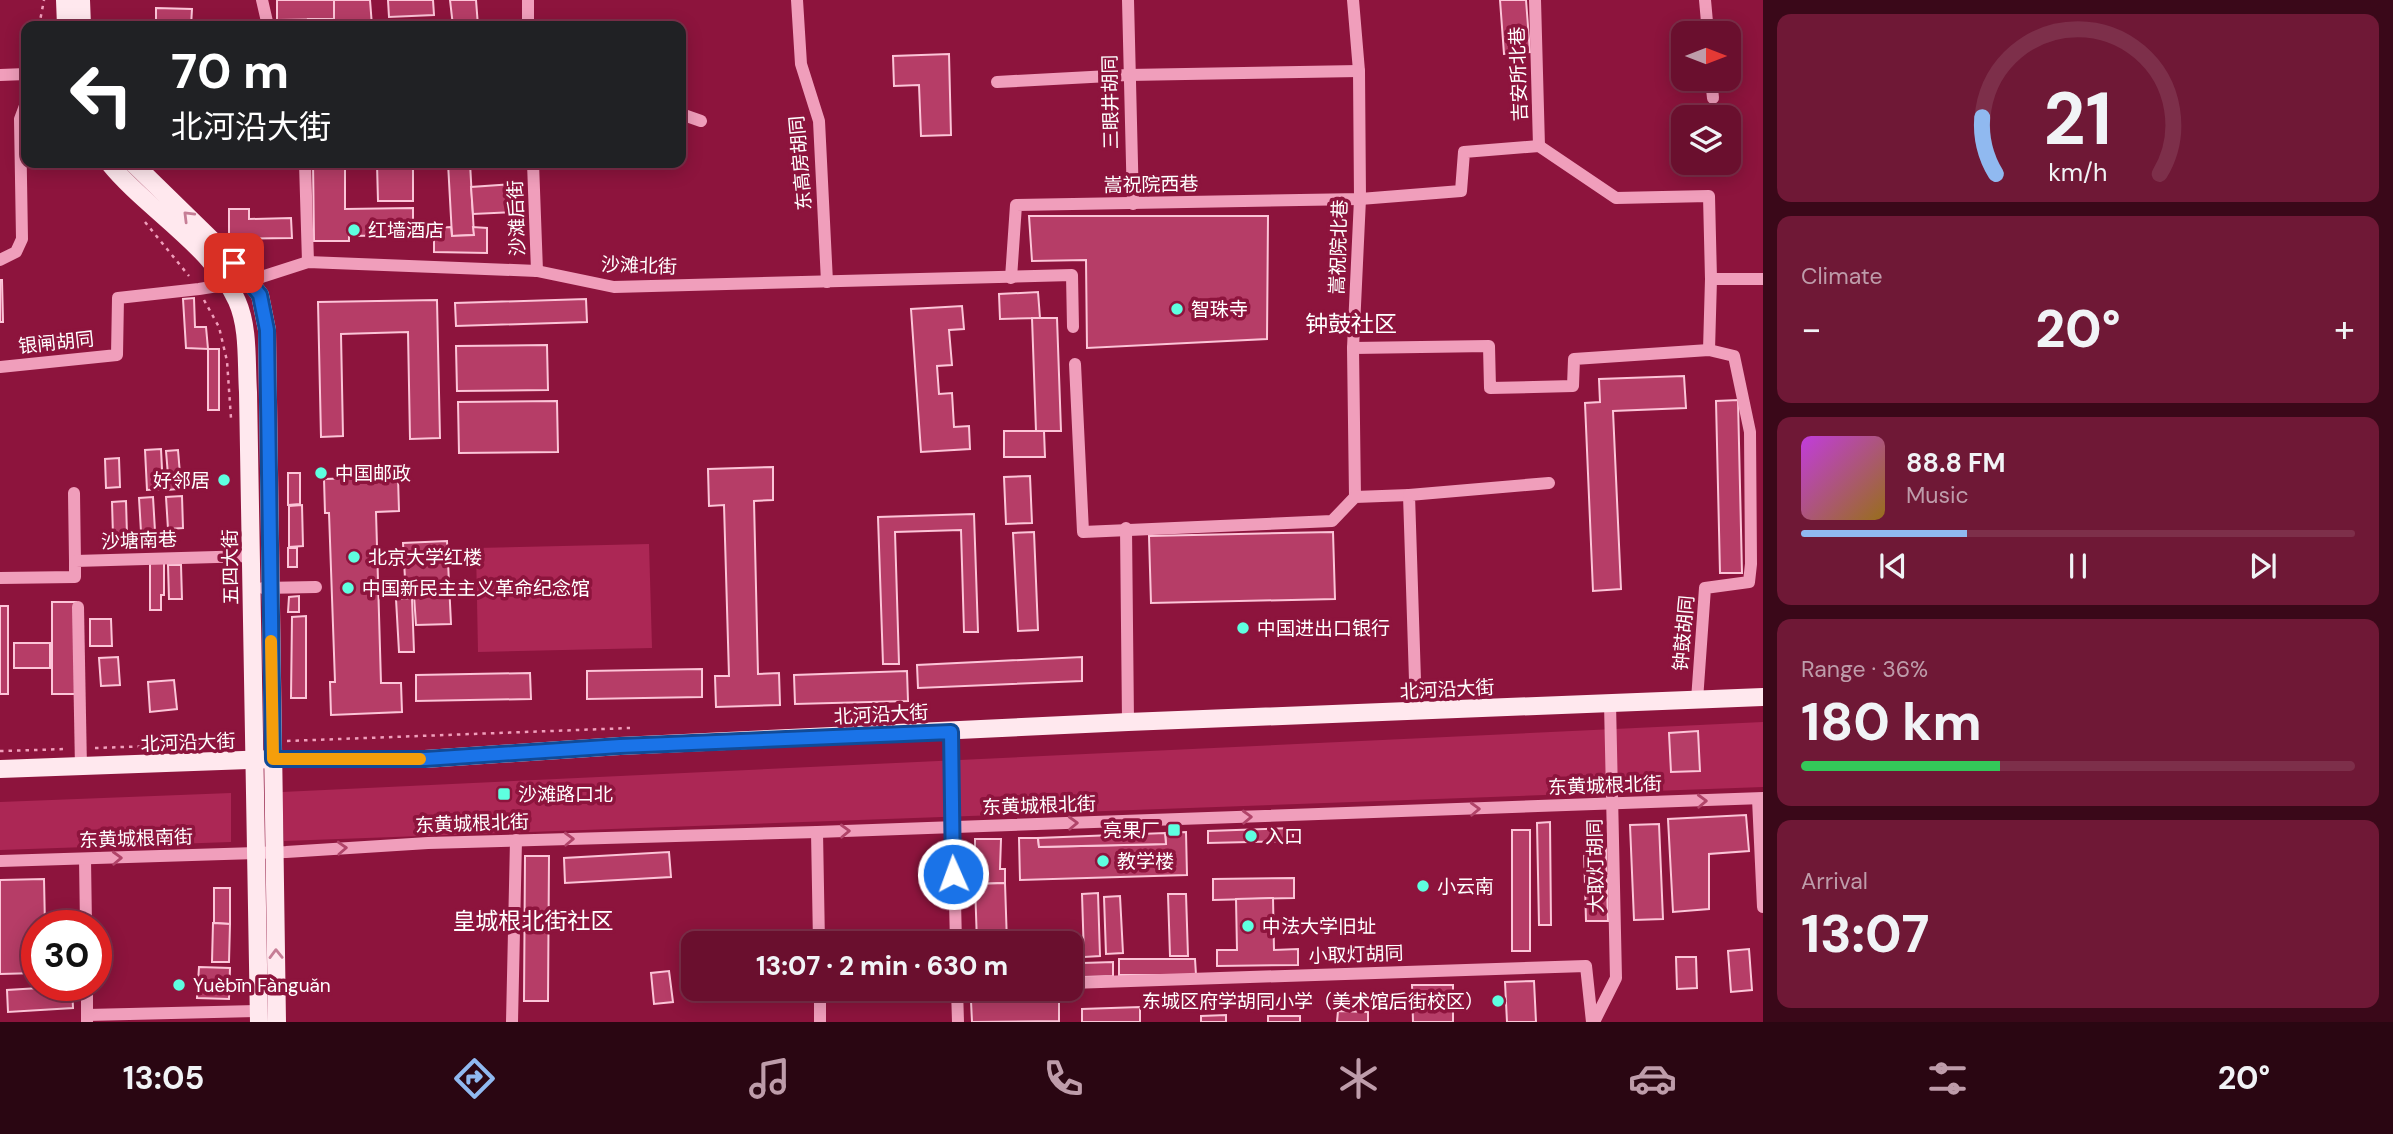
<!DOCTYPE html>
<meta charset="utf-8">
<style>
body{margin:0;font-family:"DM Sans","Noto Sans SC",sans-serif;background:#6f1836;color:#f1f3f6;height:100vh;display:flex;flex-direction:column;font-size:26px;white-space:nowrap}
*{box-sizing:border-box;margin:0}
p{font-size:23px;color:#be9caa}
.icon{flex:none;width:38px;height:38px;fill:none;stroke:currentColor;stroke-width:2;stroke-linecap:round;stroke-linejoin:round}
.map{position:relative;flex:1;overflow:hidden}
.details{display:flex;flex-direction:column;gap:14px;padding:14px;background:#3a0819;width:630px}
.details>*{flex:none}
.banner{position:absolute;left:21px;top:21px;width:665px;height:147px;border-radius:14px;box-shadow:0 4px 18px #0003,0 0 0 2px #7d2f4a;background:#202124;color:#fff;overflow:hidden}
.needle{width:46px;rotate:90deg}
.buttons{position:absolute;left:1671px;top:21px;display:grid;gap:14px}
.buttons a{display:grid;place-items:center;width:70px;height:70px;border-radius:14px;background:#6a0f2e;box-shadow:0 4px 18px #0003,0 0 0 2px #7d2f4a;font-size:35px}
.speed{position:absolute;left:21px;top:910px;display:flex;gap:14px;font-size:35px;font-weight:700;text-align:center}
.speed>*{display:grid;place-content:center;width:91px;height:91px;border-radius:50%;background:#6a0f2e;box-shadow:0 4px 18px #0003,0 0 0 2px #7d2f4a;line-height:1}
.speed .limit{border:10px solid #d22;background:#fff;color:#111}
.pin{position:absolute;display:grid;place-items:center;width:60px;height:60px;color:#fff;margin:-30px;border-radius:14px;box-shadow:0 4px 10px #0006}
.me{position:absolute;width:77px;margin:-38px;rotate:358deg;stroke-linejoin:round;filter:drop-shadow(0 0 5px #0008)}
.turn{display:flex;align-items:center;gap:24px;height:147px;padding:0 35px;font-size:32px}
.turn .icon{width:91px;height:91px;stroke-width:2.5}
.turn b{display:block;font-size:49px;line-height:60px}
.big{font-size:52px;font-weight:800;line-height:1.1}
.details .tile{flex:1;display:flex;flex-direction:column;justify-content:center;gap:10px;min-width:0;padding:0 24px;border-radius:14px;background:#6f1836}
.details .dial{align-items:center;gap:0}
.dial svg{height:182px;overflow:visible;fill:none;stroke:#7d2f4a;stroke-width:7;stroke-linecap:round;text-anchor:middle}
.dial text{fill:#f1f3f6;stroke:none}
.song{display:flex;align-items:center;gap:21px}
.cover{width:84px;height:84px;border-radius:10px;background:linear-gradient(135deg,hsl(290 70% 55%),hsl(40 70% 35%))}
.played{height:7px;border-radius:4px;background:linear-gradient(90deg,#90b9f0 30%,#7d2f4a 30%)}
.keys{display:flex;justify-content:space-around;direction:ltr}
.heat{display:flex;justify-content:space-between;align-items:center;font-size:38px;direction:ltr}
.charge{height:10px;border-radius:5px;background:linear-gradient(90deg,#34c759 36%,#7d2f4a 0)}
.trip{position:absolute;left:681px;top:931px;width:402px;height:70px;border-radius:14px;background:#6a0f2e;box-shadow:0 4px 18px #0003,0 0 0 2px #7d2f4a;font-weight:800;line-height:70px;text-align:center}
.dock{display:flex;height:112px;justify-content:space-around;align-items:center;background:#2a0612;color:#be9caa}
.dock .icon{width:49px;height:49px}
.dock .active{color:#90b9f0}
.dock b{font-size:32px;color:#f1f3f6}
main{display:flex;flex:1;min-height:0}
.map>svg:first-child{display:block}
.green{fill:#ac2755}
.building{fill:#b63d67;stroke:#fcc5d8;stroke-width:2}
.lines{fill:none;stroke-linecap:round;stroke-linejoin:round}
.path{stroke:#f09ebb;stroke-width:2.5;stroke-dasharray:3.5 5;stroke-linecap:butt}
.minor{stroke:#f09ebb;stroke-width:12}
.major{stroke:#ffe8ee;stroke-width:18}
.oneway{stroke:#c67e96}
.oneway2{stroke:#b04469}
.route-casing{stroke:#114b97;stroke-width:18}
.route{stroke:#1a73e8;stroke-width:12}
.slow{stroke:#f59e0b;stroke-width:12}
.poi-dot{fill:#5effe0;stroke:#8d143d;stroke-width:2.5}
.labels{text-anchor:middle;stroke-width:7;stroke-linejoin:round;paint-order:stroke}
.street-label{font-size:19px;fill:#fff;stroke:#8d143d}
.poi-label{font-size:19px;fill:#fff;stroke:#8d143d;text-anchor:start}
.quarter-label{font-size:23px;fill:#fff;stroke:#8d143d}
</style>
<main>
<div class="map">
<svg width="1763" height="1022" viewBox="0 0 1763 1022">
<rect width="100%" height="100%" fill="#8d143d"/>
<g class="green">
<path d="M649,544L652,648L478,652L476,548Z"/>
<path d="M1763,722V787L284,841L282,792Z"/>
<path d="M231,793V842L0,850V802Z"/>
</g>
<g class="building">
<path d="M277,0H334V19L277,20Z"/>
<path d="M334,0H370L372,26H309L308,19H334Z"/>
<path d="M388,0H433L434,15L389,17Z"/>
<path d="M450,0H476L478,26H453Z"/>
<path d="M1500,0H1526L1530,52L1504,54Z"/>
<path d="M156,8L192,9L191,26L156,25Z"/>
<path d="M949,54L951,135L921,136L919,85L894,86L893,56Z"/>
<path d="M313,163H345V209L413,208V235L349,236V241H314Z"/>
<path d="M345,163H452L345,165Z"/>
<path d="M448,163H470L474,235L452,236Z"/>
<path d="M377,164H413V201H378Z"/>
<path d="M513,184L514,212L473,214L471,187Z"/>
<path d="M229,209H249V219L291,218L292,238L229,239Z"/>
<path d="M1029,216H1268L1267,339L1087,348L1086,260L1032,261Z"/>
<path d="M451,227L452,236L474,235L473,227L487,228V253L434,252V228Z"/>
<path d="M0,280H2L3,322H0Z"/>
<path d="M1038,292L1040,318L1000,319L999,294Z"/>
<path d="M194,298L195,327H206L208,349L186,348L183,299Z"/>
<path d="M586,299L587,322L456,326L455,303Z"/>
<path d="M437,300L440,438L410,439L408,332L341,334L343,436L321,437L318,302Z"/>
<path d="M962,306L964,329L949,330L952,365L937,366L939,394L952,393L954,427L969,426L970,449L921,452L911,309Z"/>
<path d="M1032,318H1057L1061,431H1036Z"/>
<path d="M547,345L548,390L457,391L456,346Z"/>
<rect x="208" y="349" width="11" height="61"/>
<path d="M1684,376L1686,408L1613,411L1621,589L1593,591L1585,403L1600,402L1599,379Z"/>
<path d="M1738,400L1742,573H1720L1716,401Z"/>
<path d="M557,401L558,452L459,453L458,402Z"/>
<path d="M1004,431H1044L1045,457H1004Z"/>
<path d="M161,449L163,489L147,490L145,450Z"/>
<path d="M178,450L180,474L168,475L166,451Z"/>
<path d="M119,458L120,487L106,488L105,459Z"/>
<path d="M773,467V500L754,501L758,674L779,673L780,705L716,707L715,676H729L724,505L709,506L708,469Z"/>
<path d="M288,473H300V504L288,505Z"/>
<path d="M1030,476L1032,523L1006,524L1004,477Z"/>
<path d="M186,477L187,488L168,490L167,479Z"/>
<path d="M398,477L399,511L376,512L381,683H401L402,712L331,715L330,682H335L329,513H325L324,479Z"/>
<path d="M182,496L183,528L168,529L166,497Z"/>
<path d="M153,497L155,531L141,532L139,498Z"/>
<path d="M126,501L127,535L113,536L112,502Z"/>
<path d="M302,505L303,546L289,547V506Z"/>
<path d="M974,514L978,632H964L961,530L895,532L899,664H883L878,517Z"/>
<path d="M1034,532L1038,630L1018,631L1013,533Z"/>
<path d="M1333,532L1335,599L1151,603L1149,536Z"/>
<path d="M447,541L451,624L416,625L414,595L406,596L403,543Z"/>
<rect x="288" y="548" width="9" height="19"/>
<path d="M150,563H164V595H161V610H150Z"/>
<path d="M168,565H181L182,599H169Z"/>
<path d="M299,596V612H288L289,597Z"/>
<path d="M412,598L414,652H399L396,599Z"/>
<rect x="52" y="602" width="24" height="92"/>
<rect x="0" y="606" width="8" height="88"/>
<path d="M306,616V698H291L292,617Z"/>
<path d="M90,619H111L112,646H90Z"/>
<rect x="14" y="643" width="36" height="25"/>
<path d="M118,657L120,685L101,686L99,658Z"/>
<path d="M1082,657V681L918,688L917,665Z"/>
<path d="M702,669V697L587,699V671Z"/>
<path d="M907,671L908,701L795,704L794,675Z"/>
<path d="M530,673L531,699L416,701V675Z"/>
<path d="M174,680L177,709L150,712L148,682Z"/>
<path d="M1698,731L1700,771L1671,772L1669,733Z"/>
<path d="M1746,815L1749,851L1709,854V909L1673,912L1668,819Z"/>
<path d="M1550,822L1551,925H1539L1537,823Z"/>
<path d="M1659,824L1663,919L1634,920L1630,825Z"/>
<path d="M1293,828V841L1208,843V831Z"/>
<rect x="1512" y="830" width="18" height="121"/>
<path d="M1186,832L1187,875L1020,880L1019,838H1038L1039,847L1166,844L1165,833Z"/>
<path d="M1165,833L1166,844L1039,847L1038,838Z"/>
<path d="M975,839H1001L1000,869H1005V883L975,884Z"/>
<path d="M1606,848L1608,921H1586L1584,849Z"/>
<path d="M669,852L671,877L565,883L564,858Z"/>
<path d="M525,856H549L548,1001H524Z"/>
<path d="M1294,878V898L1213,900V879Z"/>
<path d="M44,879L45,926H37V973L0,974V880Z"/>
<path d="M1005,883L1007,943H977L975,884Z"/>
<path d="M214,888H230V924L214,923Z"/>
<path d="M1098,893L1100,956L1084,957L1082,894Z"/>
<path d="M1168,894H1186L1188,956H1170Z"/>
<path d="M1120,896L1123,953L1106,954L1104,897Z"/>
<path d="M1273,898L1274,950L1298,949V965L1217,966V950H1237L1236,899Z"/>
<path d="M213,923L230,924L229,962H212Z"/>
<path d="M1749,949L1752,990L1731,992L1728,951Z"/>
<path d="M1676,957H1696L1697,988L1677,989Z"/>
<rect x="1071" y="959" width="6" height="20"/>
<path d="M1119,959H1195L1196,975H1119Z"/>
<path d="M1113,962V976L1083,977V963Z"/>
<path d="M199,967L230,968L229,999L197,998Z"/>
<path d="M669,971L673,1002L654,1004L651,973Z"/>
<path d="M1534,981L1536,1022H1507L1505,982Z"/>
<path d="M1412,985H1453V1022H1413Z"/>
<path d="M72,986L73,1008L8,1012L7,990Z"/>
<path d="M1059,999V1021L972,1022L971,1001Z"/>
<path d="M1140,1007V1022H1082V1009Z"/>
<path d="M1338,1011L1368,1012V1022H1337Z"/>
<path d="M1226,1015V1022H1201V1016Z"/>
<rect x="1268" y="1016" width="32" height="6"/>
</g>
<g class="lines">
<g class="path">
<path d="M39,26L44,0"/>
<path d="M145,222L189,276"/>
<path d="M204,300L219,327L227,361L231,418"/>
<path d="M287,741L630,728"/>
<path d="M95,748L238,743"/>
<path d="M0,751L67,749"/>
</g>
<g class="minor">
<path d="M262,0L268,26"/>
<path d="M528,0V26"/>
<path d="M797,0L801,64L819,121L827,282"/>
<path d="M1128,0L1133,204"/>
<path d="M1353,0L1359,71L1360,199L1353,348L1355,497"/>
<path d="M1535,0L1539,146"/>
<path d="M1705,0L1708,33"/>
<path d="M0,75L26,74"/>
<path d="M1711,79L1713,98"/>
<path d="M997,82L1128,75L1359,71"/>
<path d="M681,114L701,121"/>
<path d="M305,163L308,262"/>
<path d="M533,163L537,271"/>
<path d="M0,260L16,252L22,239L20,119L26,103"/>
<path d="M1011,278L1016,205L1360,199L1461,191L1464,152L1539,146L1616,198L1709,196L1711,279"/>
<path d="M1353,348L1489,346L1490,388L1573,386L1574,359L1709,350L1734,356L1750,432L1751,564L1749,582L1705,588L1697,700"/>
<path d="M1709,350L1711,279H1763"/>
<path d="M1075,364L1083,532L1332,521L1355,497L1409,495"/>
<path d="M0,367L117,355L118,298L199,289L249,281L308,262L537,271L614,287L1072,275L1073,327"/>
<path d="M74,493L75,561"/>
<path d="M1126,528L1128,722"/>
<path d="M0,578L75,577V561L252,556"/>
<path d="M263,588L316,587"/>
<path d="M78,607L81,768"/>
<path d="M1416,711L1409,495L1549,483"/>
<path d="M951,732L956,943"/>
<path d="M1758,799L1763,907"/>
<path d="M817,832L819,943"/>
<path d="M85,859L86,926"/>
<path d="M0,861L286,852L428,843L817,832L1763,798"/>
<path d="M1071,983L1586,966L1592,1022"/>
<path d="M87,985V1022"/>
<path d="M820,989V1022"/>
<path d="M957,989L958,1022"/>
<path d="M87,1015L258,1011"/>
<path d="M512,1022L516,840"/>
<path d="M1594,1022L1616,978L1610,703"/>
</g>
<g class="major">
<path d="M65,0L66,26"/>
<path d="M81,0L82,26"/>
<path d="M109,163C145,208 214,248 237,301C249,328 246,362 248,392L259,1022"/>
<path d="M133,163L218,246L249,281L260,295L267,330L277,1022"/>
<path d="M0,769L273,759H425L620,746L1128,722L1763,697"/>
</g>
</g>
<defs><path id="oneway-chevron" d="M-2-3.5L2.5 0L-2 3.5" fill="none" stroke-width="1.6" stroke-linecap="round" stroke-linejoin="round" transform="scale(1.75)"/></defs>
<g class="oneway">
<use href="#oneway-chevron" transform="translate(188 216) rotate(-135)"/>
<use href="#oneway-chevron" transform="translate(276 954) rotate(-91)"/>
</g>
<g class="oneway2">
<use href="#oneway-chevron" transform="translate(1702 801) rotate(-2)"/>
<use href="#oneway-chevron" transform="translate(1475 809) rotate(-2)"/>
<use href="#oneway-chevron" transform="translate(1247 817) rotate(-2)"/>
<use href="#oneway-chevron" transform="translate(1073 823) rotate(-2)"/>
<use href="#oneway-chevron" transform="translate(845 831) rotate(-2)"/>
<use href="#oneway-chevron" transform="translate(569 839) rotate(-2)"/>
<use href="#oneway-chevron" transform="translate(342 848) rotate(-3)"/>
<use href="#oneway-chevron" transform="translate(117 858) rotate(-2)"/>
</g>
<g class="lines">
<g class="route-casing">
<path id="route" d="M234,263L260,295L267,330L273,759H425L620,746L951,732L953,874"/>
</g>
<use href="#route" class="route"/>
<path class="slow" d="M271,641L273,759H420"/>
</g>
<g class="poi-dot">
<circle cx="354" cy="230" r="7"/>
<circle cx="1177" cy="309" r="7"/>
<circle cx="321" cy="473" r="7"/>
<circle cx="224" cy="480" r="7"/>
<circle cx="354" cy="557" r="7"/>
<circle cx="348" cy="588" r="7"/>
<circle cx="1243" cy="628" r="7"/>
<rect x="497" y="787" width="14" height="14" rx="3.5"/>
<rect x="1167" y="823" width="14" height="14" rx="3.5"/>
<circle cx="1251" cy="836" r="7"/>
<circle cx="1103" cy="861" r="7"/>
<circle cx="1423" cy="886" r="7"/>
<circle cx="1248" cy="926" r="7"/>
<circle cx="179" cy="985" r="7"/>
<circle cx="1498" cy="1001" r="7"/>
</g>
<g class="labels">
<g class="street-label">
<text transform="translate(1518 74) rotate(-92)" y="7">吉安所北巷</text>
<text transform="translate(1110 102) rotate(-91)" y="7">三眼井胡同</text>
<text transform="translate(800 163) rotate(-95)" y="7">东高房胡同</text>
<text transform="translate(1151 184) rotate(-1)" y="7">嵩祝院西巷</text>
<text transform="translate(516 218) rotate(-92)" y="7">沙滩后街</text>
<text transform="translate(1338 247) rotate(-88)" y="7">嵩祝院北巷</text>
<text transform="translate(639 265) rotate(2)" y="7">沙滩北街</text>
<text transform="translate(56 342) rotate(-6)" y="7">银闸胡同</text>
<text transform="translate(139 540) rotate(-2)" y="7">沙塘南巷</text>
<text transform="translate(230 567) rotate(-91)" y="7">五四大街</text>
<text transform="translate(1683 633) rotate(-85)" y="7">钟鼓胡同</text>
<text transform="translate(1447 689) rotate(-3)" y="7">北河沿大街</text>
<text transform="translate(881 714) rotate(-3)" y="7">北河沿大街</text>
<text transform="translate(188 742) rotate(-2)" y="7">北河沿大街</text>
<text transform="translate(1605 785) rotate(-2)" y="7">东黄城根北街</text>
<text transform="translate(1039 805) rotate(-2)" y="7">东黄城根北街</text>
<text transform="translate(472 823) rotate(-2)" y="7">东黄城根北街</text>
<text transform="translate(136 838) rotate(-2)" y="7">东黄城根南街</text>
<text transform="translate(1595 866) rotate(-91)" y="7">大取灯胡同</text>
<text transform="translate(1356 954) rotate(-2)" y="7">小取灯胡同</text>
</g>
<g class="poi-label">
<text x="368" y="237">红墙酒店</text>
<text x="1191" y="316">智珠寺</text>
<text x="335" y="480">中国邮政</text>
<text x="210" y="487" text-anchor="end">好邻居</text>
<text x="368" y="564">北京大学红楼</text>
<text x="362" y="595">中国新民主主义革命纪念馆</text>
<text x="1257" y="635">中国进出口银行</text>
<text x="518" y="801">沙滩路口北</text>
<text x="1160" y="837" text-anchor="end">亮果厂</text>
<text x="1265" y="843">入口</text>
<text x="1117" y="868">教学楼</text>
<text x="1437" y="893">小云南</text>
<text x="1262" y="933">中法大学旧址</text>
<text x="193" y="992">Yuèbīn Fànguǎn</text>
<text x="1484" y="1008" text-anchor="end">东城区府学胡同小学（美术馆后街校区）</text>
</g>
<g class="quarter-label">
<text x="1351" y="332">钟鼓社区</text>
<text x="533" y="929">皇城根北街社区</text>
</g>
</g>
</svg>
<div class="buttons">
<a><svg class="needle" viewBox="-14 -14 28 28"><path d="M0-13l5 13h-10z" fill="#e53935"/><path d="M0 13l5-13h-10z" fill="#be9caa"/></svg></a>
<a><svg class="icon" aria-label="layers" viewBox="0 0 24 24"><path d="M12 4l9 5-9 5-9-5zM3 14l9 5 9-5"/></svg></a>
</div>
<div class="speed"><div class="limit">30</div></div>
<div class="pin" style="left:234px;top:263px;background:#d93025"><svg class="icon" aria-label="arrive" viewBox="0 0 24 24"><path d="M6 21V4h12l-3 4 3 4H6"/></svg></div>
<svg class="me" style="left:953px;top:874px" viewBox="-20 -20 40 40"><circle r="17" fill="#1a73e8" stroke="#fff" stroke-width="3"/><path d="M0-11L8 9 0 5-8 9z" fill="#fff"/></svg>
<div class="trip">13:07 · 2 min · 630 m</div>
<div class="banner">
<div class="turn"><svg class="icon" aria-label="left" viewBox="0 0 24 24"><path d="M17 20v-9H6M10 6l-5 5 5 5"/></svg><div><b>70 m</b>北河沿大街</div></div>
</div>
</div>
<section class="details">
<div class="tile dial"><svg viewBox="0 0 100 80">
<path d="M14 69A42 42 0 1 1 86 69"/>
<path d="M14 69A42 42 0 0 1 8 44" stroke="#90b9f0"/>
<text x="50" y="56" font-size="32" font-weight="700">21</text>
<text x="50" y="72" font-size="11">km/h</text>
</svg></div>
<div class="tile"><p>Climate</p>
<div class="heat"><a>−</a><b class="big">20°</b><a>+</a></div>
</div>
<div class="tile">
<div class="song"><i class="cover"></i><div><b>88.8 FM</b><p>Music</p></div></div>
<div class="played"></div>
<div class="keys"><svg class="icon" aria-label="previous" viewBox="0 0 24 24"><path d="M18 5L8 12l10 7zM5 5v14"/></svg><svg class="icon" aria-label="pause" viewBox="0 0 24 24"><path d="M8 5v14M16 5v14"/></svg><svg class="icon" aria-label="next" viewBox="0 0 24 24"><path d="M6 5l10 7-10 7zM19 5v14"/></svg></div>
</div>
<div class="tile"><p>Range · 36%</p><b class="big">180 km</b><div class="charge"></div></div>
<div class="tile"><p>Arrival</p><b class="big">13:07</b></div>
</section>
</main>
<nav class="dock">
<b>13:05</b>
<svg class="icon active" aria-label="directions" viewBox="0 0 24 24"><path d="M12 3l9 9-9 9-9-9zM9 14v-3h6M13 9l2 2-2 2"/></svg>
<svg class="icon" aria-label="music" viewBox="0 0 24 24"><path d="M9 18V5l10-2v13"/><circle cx="6" cy="18" r="3"/><circle cx="16" cy="16" r="3"/></svg>
<svg class="icon" aria-label="phone" viewBox="0 0 24 24"><path d="M5 4h4l2 5-3 2q2 4 5 5l2-3 5 2v4C11 20 4 13 5 4z"/></svg>
<svg class="icon" aria-label="climate" viewBox="0 0 24 24"><path d="M12 3v18M4 7l16 10M4 17L20 7"/></svg>
<svg class="icon" aria-label="car" viewBox="0 0 24 24"><path d="M5 17H2v-5l4-1 3-4h7l3 4 3 1v5h-3M9 17h6M6 11h13"/><circle cx="7" cy="17" r="2"/><circle cx="17" cy="17" r="2"/></svg>
<svg class="icon" aria-label="filters" viewBox="0 0 24 24"><path d="M4 7h16M4 17h16"/><circle cx="9" cy="7" r="2"/><circle cx="15" cy="17" r="2"/></svg>
<b>20°</b>
</nav>
